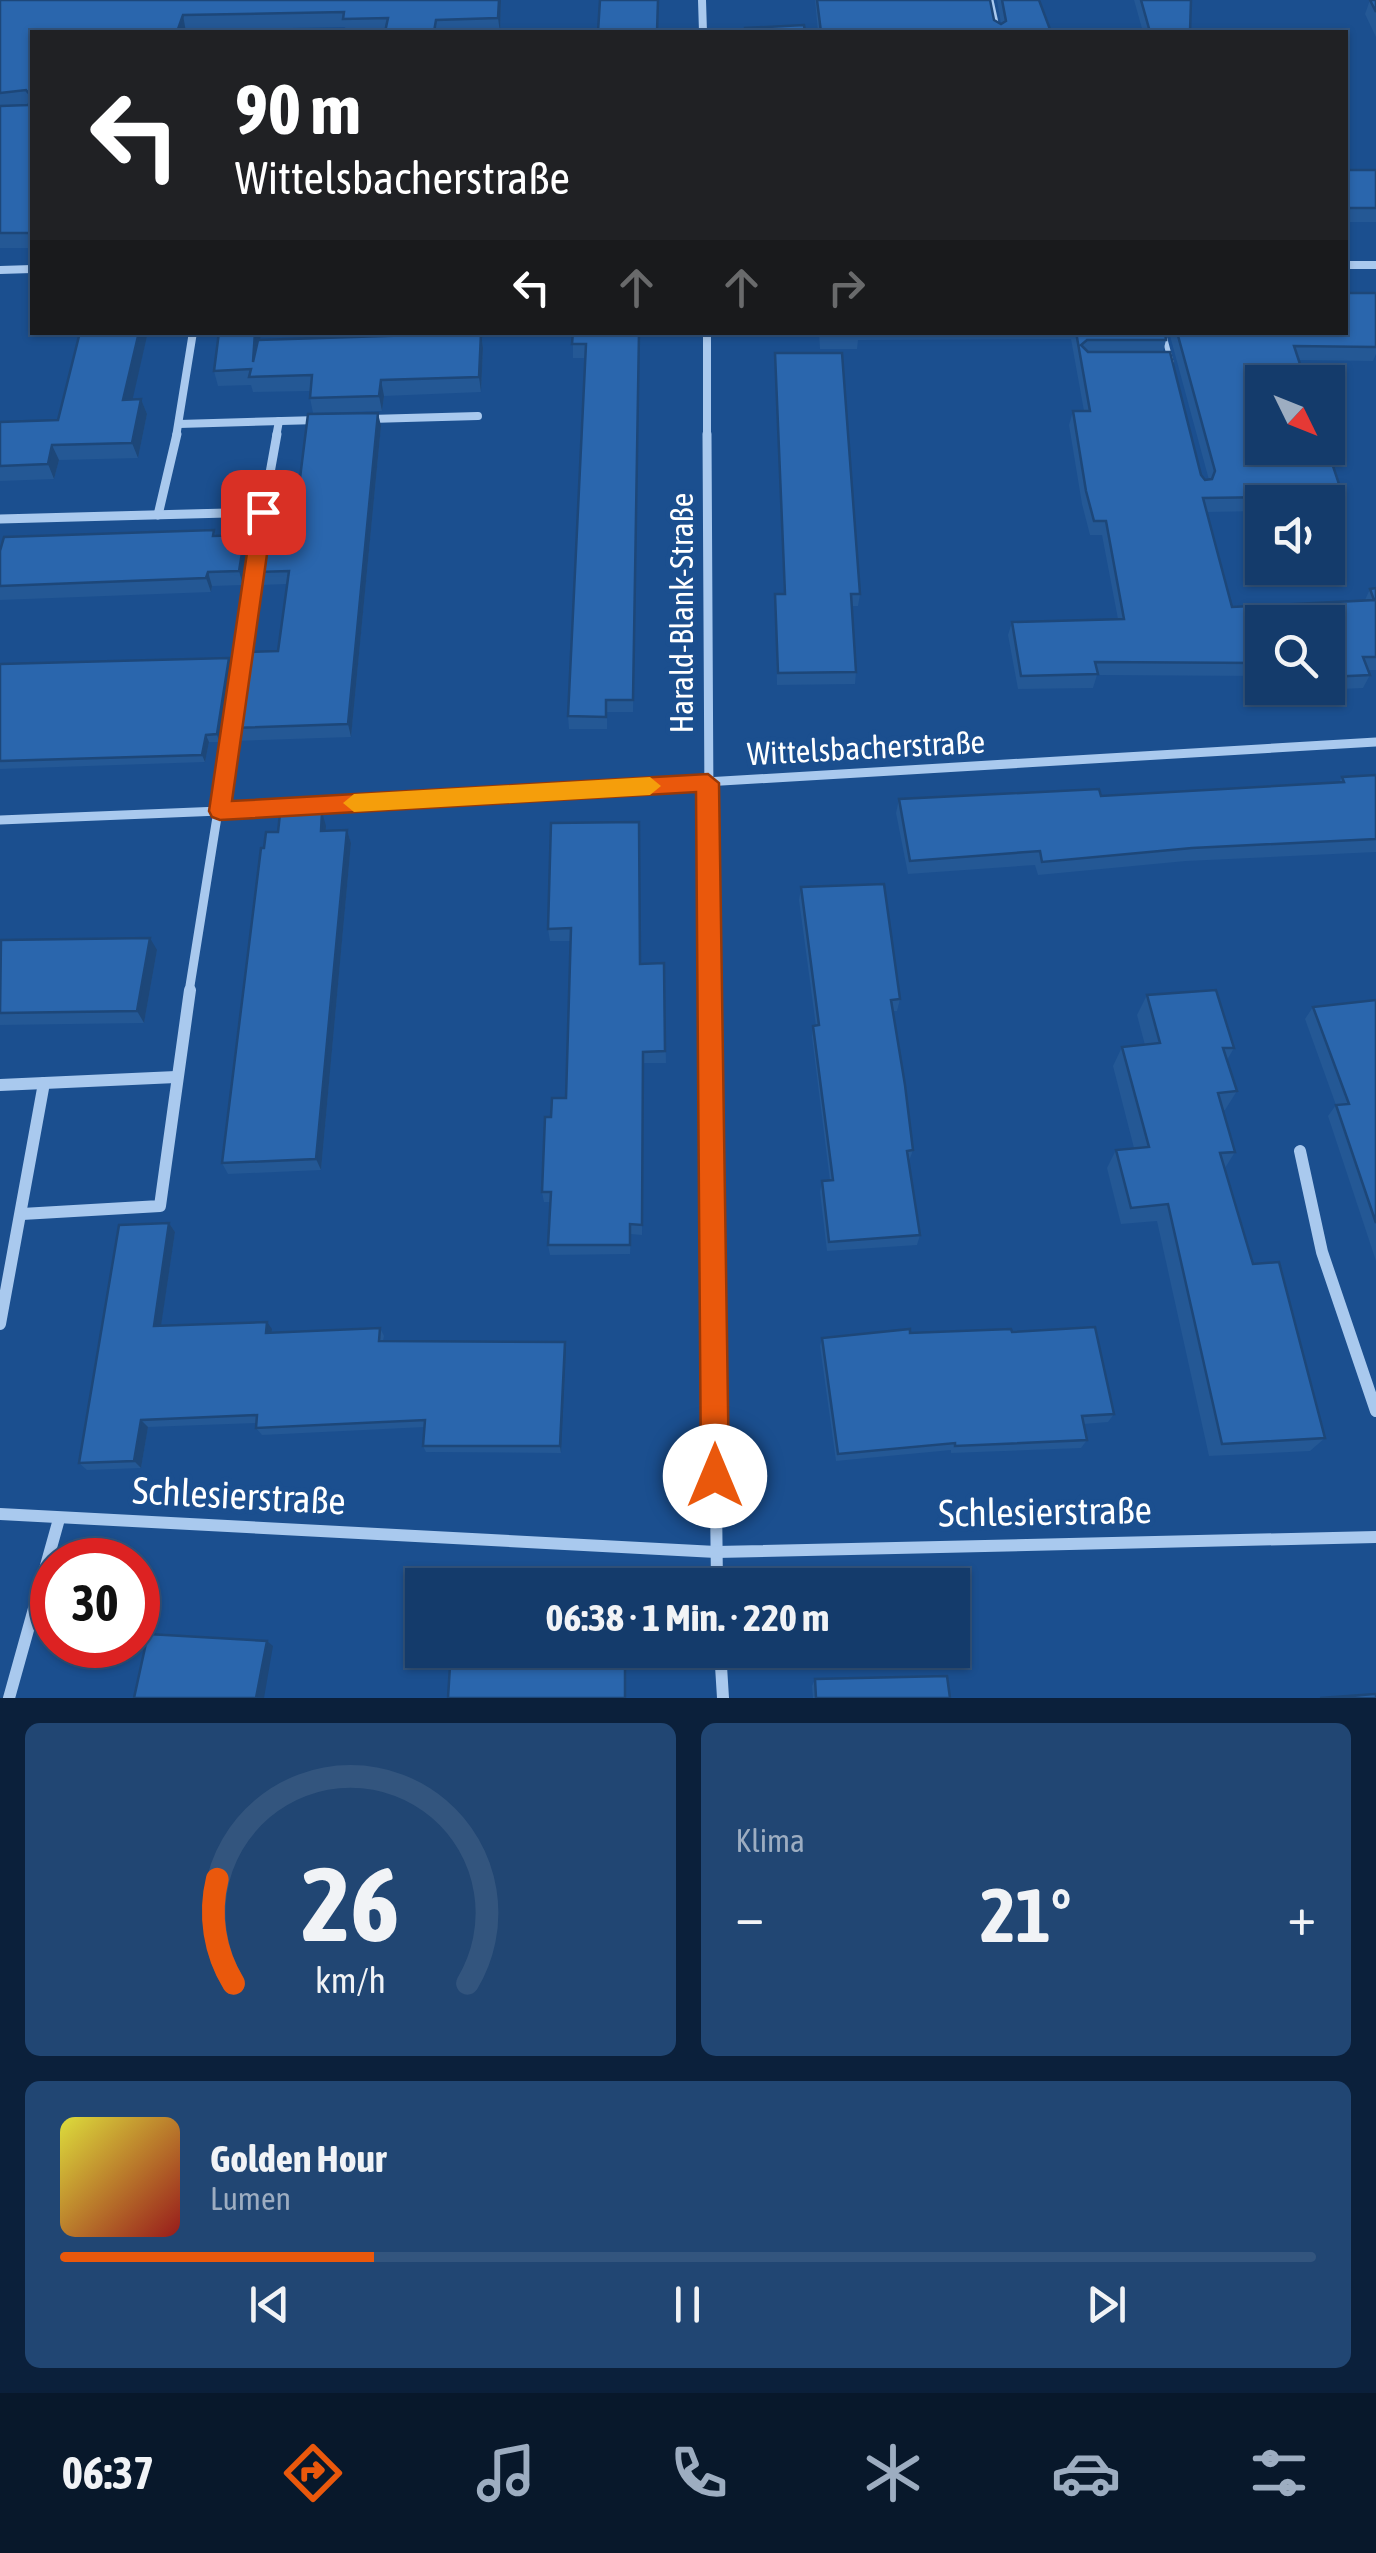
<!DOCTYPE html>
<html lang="de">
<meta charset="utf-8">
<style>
body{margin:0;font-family:"Asap Condensed",sans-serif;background:#214673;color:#f1f3f6;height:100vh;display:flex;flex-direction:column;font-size:38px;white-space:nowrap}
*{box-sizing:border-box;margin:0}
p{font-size:32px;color:#9dadc1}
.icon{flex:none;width:55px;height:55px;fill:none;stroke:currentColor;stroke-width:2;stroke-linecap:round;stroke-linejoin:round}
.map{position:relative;height:1698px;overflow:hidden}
.drawer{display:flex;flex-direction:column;gap:25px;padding:25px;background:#0b203b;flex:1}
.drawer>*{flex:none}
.guide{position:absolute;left:30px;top:30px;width:1318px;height:305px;border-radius:0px;box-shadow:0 2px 8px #0004,0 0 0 2px #33557e;background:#202124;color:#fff;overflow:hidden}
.needle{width:65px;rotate:133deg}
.buttons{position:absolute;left:1245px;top:365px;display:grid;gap:20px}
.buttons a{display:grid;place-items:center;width:100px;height:100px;border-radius:0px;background:#143b6b;box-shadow:0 2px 8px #0004,0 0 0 2px #33557e;font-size:50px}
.speed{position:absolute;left:30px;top:1538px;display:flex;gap:20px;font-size:50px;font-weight:700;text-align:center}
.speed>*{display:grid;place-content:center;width:130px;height:130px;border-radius:50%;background:#143b6b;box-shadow:0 2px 8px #0004,0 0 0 2px #33557e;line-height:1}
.speed .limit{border:15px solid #d22;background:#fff;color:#111}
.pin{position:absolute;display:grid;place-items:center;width:85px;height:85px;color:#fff;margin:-42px;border-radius:20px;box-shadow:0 5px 15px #0006}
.me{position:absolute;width:110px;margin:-55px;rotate:0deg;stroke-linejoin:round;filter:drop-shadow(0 0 8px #0008)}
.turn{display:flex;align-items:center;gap:35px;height:210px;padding:0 40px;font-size:45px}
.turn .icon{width:130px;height:130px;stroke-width:2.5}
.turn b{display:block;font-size:70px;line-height:85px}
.lanes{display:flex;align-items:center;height:95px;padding:0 40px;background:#0003;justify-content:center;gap:50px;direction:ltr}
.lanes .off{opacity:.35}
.big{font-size:75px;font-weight:700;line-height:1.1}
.drawer .widget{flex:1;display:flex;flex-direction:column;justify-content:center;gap:15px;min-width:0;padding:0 35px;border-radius:15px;background:#214673}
.drawer .dial{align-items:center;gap:0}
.dial svg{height:260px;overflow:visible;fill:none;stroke:#33557e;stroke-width:7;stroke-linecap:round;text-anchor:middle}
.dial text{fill:#f1f3f6;stroke:none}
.song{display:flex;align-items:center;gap:30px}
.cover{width:120px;height:120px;border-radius:15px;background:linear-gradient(135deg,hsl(60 70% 55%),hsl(0 70% 35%))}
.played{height:10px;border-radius:5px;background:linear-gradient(90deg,#ea580c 25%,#33557e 25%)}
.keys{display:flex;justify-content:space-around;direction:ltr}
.heat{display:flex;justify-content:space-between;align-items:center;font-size:55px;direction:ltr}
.drawer .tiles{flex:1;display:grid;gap:25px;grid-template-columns:1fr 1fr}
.widget:last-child{grid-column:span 2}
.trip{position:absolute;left:405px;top:1568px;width:565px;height:100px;border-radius:0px;background:#143b6b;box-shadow:0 2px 8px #0004,0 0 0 2px #33557e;font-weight:700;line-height:100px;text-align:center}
.dock{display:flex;height:160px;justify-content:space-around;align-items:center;background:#08182b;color:#9dadc1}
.dock .icon{width:70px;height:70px}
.dock .on{color:#ea580c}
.dock b{font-size:45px;color:#f1f3f6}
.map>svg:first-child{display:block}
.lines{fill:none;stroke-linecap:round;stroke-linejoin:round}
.lane{stroke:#a9c9ee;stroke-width:5}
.street-far2{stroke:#a9c9ee;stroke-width:8}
.street-far1{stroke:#a9c9ee;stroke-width:9}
.street{stroke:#a9c9ee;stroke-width:12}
.wall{fill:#245895}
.shaded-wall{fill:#1d4779}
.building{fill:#2a66ad;stroke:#1d4779;stroke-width:2.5}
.route{fill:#ea580c;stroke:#983908;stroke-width:2.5}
.slow{fill:#f59e0b}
.labels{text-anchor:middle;stroke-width:10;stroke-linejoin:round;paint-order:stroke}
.street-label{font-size:32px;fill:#fff;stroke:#1b4f8f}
.near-street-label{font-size:38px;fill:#fff;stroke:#1b4f8f}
</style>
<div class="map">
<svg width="1376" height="1698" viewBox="0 0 1376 1698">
<rect width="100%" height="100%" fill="#1b4f8f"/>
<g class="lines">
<g class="lane">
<path d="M991,0L998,32"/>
<path d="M1163,332L1171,362"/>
</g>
<g class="street-far2">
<path d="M702,0L703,32"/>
<path d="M1345,265H1376"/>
<path d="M0,270L32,269"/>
<path d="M707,332V437"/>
<path d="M370,419L478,416"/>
<path d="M179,424L318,420"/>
<path d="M176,437L193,332"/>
<path d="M276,437L279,421"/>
</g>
<g class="street-far1">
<path d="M707,434L710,992"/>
<path d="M263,512L277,434"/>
<path d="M158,515L177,434"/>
<path d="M0,519L263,512L236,701"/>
<path d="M0,820L220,811L1376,742"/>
<path d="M189,992L233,717"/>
</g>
<g class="street">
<path d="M710,990L717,1585"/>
<path d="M0,1085L176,1077"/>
<path d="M1300,1151L1322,1252L1376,1411"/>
<path d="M22,1214L160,1206L190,990"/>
<path d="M0,1324L44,1083"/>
<path d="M0,1514L716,1552L1376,1537"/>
<path d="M720,1650L723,1698"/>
<path d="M9,1698L59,1519"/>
</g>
</g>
<g class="wall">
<path d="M0,0H501L500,32H346L345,27L187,30L186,32H32V248H0Z"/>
<path d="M815,0H990L994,20L1001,24L997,0H1039L1051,32H818Z"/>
<path d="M1134,0H1191L1190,32H1143Z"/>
<path d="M1370,0H1376V37L1365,14Z"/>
<rect x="1345" y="170" width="31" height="52"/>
<path d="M1376,293V354L1373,361L1299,360L1343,496L1337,510H1328V502H1262V511L1207,512L1232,607L1365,600L1370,589L1376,588V670H1368L1370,675L1363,688L1274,692L1273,688H1328V622H1262V676L1097,675L1093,688L1018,689L1008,635L1012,622L1118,619L1102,535H1090L1082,504L1069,425L1073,411H1084L1071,339L858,340L857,349H820L819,332H1165L1166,340L1163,352L1201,475L1205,480H1209L1169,332H1345Z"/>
<path d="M80,332H148L132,399H141L147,414L138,458L59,460L54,479L0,481V422L58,420Z"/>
<path d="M219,332H261L260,340L481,333L483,348L481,392L384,396L382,411L313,413L310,398V391L253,392L251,385L218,386L214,371Z"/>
<path d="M573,332L639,358L633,712H607V729H569L568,716L585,358H573Z"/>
<path d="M775,353L860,594L858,606H852L856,672L855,684L777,685L775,594H784Z"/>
<path d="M381,426L351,737L236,741L231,728L278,651L287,584L260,585L256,572L293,534Z"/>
<path d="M214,530L216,536L249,549L243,585L212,586L211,592L0,600V551Z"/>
<path d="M0,664L231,665L219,742H209L205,762L0,769Z"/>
<path d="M1376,775V852L1186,861L1038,875L1035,865L908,874L896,813L899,799L1101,796L1339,782L1342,777Z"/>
<path d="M551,823L641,964L664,963L666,1063H644L642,1235L631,1234L630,1254L550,1255L548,1245L550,1202H544L542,1192L551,1117L566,1098L570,941H550L548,929Z"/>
<path d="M326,826V831L347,830L351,843L321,1170L228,1174L222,1163L264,848L278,832Z"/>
<path d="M801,887L900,999L897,1011H893L913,1150L909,1161L920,1235L917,1245L827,1251L820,1192L822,1181H830L812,1037L813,1026H816L799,900Z"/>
<path d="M0,942L157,950L144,1023L0,1025Z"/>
<path d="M1147,995L1234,1048L1227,1060L1237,1091L1225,1110H1223L1235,1152L1225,1168L1253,1264L1325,1438L1310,1451L1209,1456L1157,1221L1121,1224L1107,1168L1116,1150L1134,1148L1113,1066L1122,1047L1145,1045L1137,1015Z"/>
<path d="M1376,1000V1261L1328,1116L1336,1105L1305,1019L1313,1007Z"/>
<path d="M169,1223L175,1232L161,1325L272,1329V1333L380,1328L384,1336L383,1341L566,1350L561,1453L426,1452L423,1446L425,1427L262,1435L256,1428L257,1423L148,1427L141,1468L87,1470L79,1463Z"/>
<path d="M1012,1332L1114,1414L1108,1422L1084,1424L1087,1440L1081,1448L951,1453V1450L836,1461L820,1346L822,1338L910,1333Z"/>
<path d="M815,1679L950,1698H813L812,1686Z"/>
</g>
<g class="shaded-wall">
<path d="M499,0H501L500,32L498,18Z"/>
<path d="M183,15L186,32H177Z"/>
<path d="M139,332H148L129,415L123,400Z"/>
<path d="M255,332H261L257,377L253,362Z"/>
<path d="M481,333L483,348L481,392L479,377Z"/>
<path d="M381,380L384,396L382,411L379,396Z"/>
<path d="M141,399L147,414L138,458L132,443Z"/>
<path d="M378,413L381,426L351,737L348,724Z"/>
<path d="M52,445L59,460L54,479L48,464Z"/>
<path d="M245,535L249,549L243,585L239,571Z"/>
<path d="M208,572L212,586L211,592L206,578Z"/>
<path d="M229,658L231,665L219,742L217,734Z"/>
<path d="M206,735L209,742L205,762L202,755Z"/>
<path d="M322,812L326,826L325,844L321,831Z"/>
<path d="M347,830L351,843L321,1170L316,1159Z"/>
<path d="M150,938L157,950L144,1023L137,1011Z"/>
<path d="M169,1223L175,1232L160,1333L154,1326Z"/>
<path d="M267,1322L272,1329L271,1341L266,1333Z"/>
<path d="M565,1342L566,1350L561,1453L560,1446Z"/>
<path d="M141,1420L148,1427L141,1468L134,1461Z"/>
<path d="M267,1641L273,1646L264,1698H256Z"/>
</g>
<g class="building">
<path d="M0,0H499L498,18L436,20L434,32H385L388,18L343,19L344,12L183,15L177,32H32V97L26,90L0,93Z"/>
<path d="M600,0H658L657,32H598Z"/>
<path d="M817,0H990L994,20L1001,24L1006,21L1002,0H1039L1051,32H821Z"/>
<path d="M1141,0H1191L1190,32H1150Z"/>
<path d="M1370,0H1376V12Z"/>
<path d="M804,25L805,32H745V28Z"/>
<path d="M32,100V233H0V106L28,105Z"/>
<rect x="1345" y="170" width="31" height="38"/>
<path d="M1345,293H1376V347L1294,346L1306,382H1262V448H1327L1343,496L1203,498L1232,607L1374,600L1370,589L1376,588V657H1363L1370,675L1328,677V622H1262V663L1095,662L1098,674L1021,676L1012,622L1124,619L1106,521H1094L1086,491L1073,411H1090L1076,332H1165L1166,340H1087L1081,345L1088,352H1170L1201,475L1205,480L1212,479L1215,471L1177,332H1345Z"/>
<path d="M80,332H139L123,400L141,399L132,443L52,445L48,464L0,466V422L58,420Z"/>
<path d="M219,332H255L253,362L258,340L481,333L479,377L381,380L379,396L310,398L312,375L249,377L251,369L214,371Z"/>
<path d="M573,332H639L633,700H606V717L568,716L586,344H572Z"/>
<path d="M821,332H858V335H822Z"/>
<path d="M775,353H842L860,594H851L856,672L778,673L775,594H785Z"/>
<path d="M378,413L348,724L231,728L243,652L278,651L289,571L256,572L262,535L293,534L308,414Z"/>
<path d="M214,530L213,536L245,535L239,571L208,572L206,578L0,586V551L4,537Z"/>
<path d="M229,658L217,734L206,735L202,755L0,761V664Z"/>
<path d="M1376,775V839L1192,848L1042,862L1040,851L910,861L899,799L1099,789L1101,796L1344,782L1342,777Z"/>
<path d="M322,812L321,831L347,830L316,1159L222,1163L261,848H264L266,832H278L280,814Z"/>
<path d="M639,822L640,964L664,963L665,1051L643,1052L642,1225L630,1224V1245H548L551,1192H542L545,1117H551L552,1098H566L571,928L548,929L551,823Z"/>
<path d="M884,884L900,999L891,1000L905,1085L913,1150L907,1151L920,1235L829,1242L822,1181L833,1180L813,1026L819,1025L801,887Z"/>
<path d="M150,938L137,1011L0,1013L1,940Z"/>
<path d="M1216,990L1234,1048H1223L1237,1091L1218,1093L1235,1152L1220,1153L1253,1264L1279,1262L1325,1438L1222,1444L1168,1204L1131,1208L1116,1150L1149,1147L1122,1047L1160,1043L1147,995Z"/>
<path d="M1376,1000V1223L1336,1105L1349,1104L1313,1007Z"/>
<path d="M169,1223L154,1326L267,1322L266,1333L380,1328L379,1341L565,1342L560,1446H423L425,1420L256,1428L257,1415L141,1420L134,1461L79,1463L119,1225Z"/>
<path d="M1095,1327L1114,1414L1082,1416L1087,1440L955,1446V1443L838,1454L822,1338L910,1329V1333L1011,1329L1012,1332Z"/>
<path d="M148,1634L267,1641L256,1698H134Z"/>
<path d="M451,1650H561V1654L586,1653V1667L625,1666V1698H448Z"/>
<path d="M947,1676L950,1698H816L815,1679Z"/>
<path d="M1376,1694V1698H1320Z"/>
</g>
<path class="route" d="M263,505L273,512L232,801L708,774L719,783L729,1476L725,1486L715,1490L705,1486L701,1476L696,792L220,820L212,817L209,811L253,512Z"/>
<path class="slow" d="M650,777L661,786L650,795L354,812L343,803L354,794Z"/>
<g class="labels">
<g class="street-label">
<text transform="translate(682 613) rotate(-90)" y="11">Harald-Blank-Straße</text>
<text transform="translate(866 748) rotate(-3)" y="11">Wittelsbacherstraße</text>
</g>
<g class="near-street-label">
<text transform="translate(239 1496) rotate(3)" y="13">Schlesierstraße</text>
<text transform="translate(1045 1512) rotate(-1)" y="13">Schlesierstraße</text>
</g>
</g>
</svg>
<div class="buttons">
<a><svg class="needle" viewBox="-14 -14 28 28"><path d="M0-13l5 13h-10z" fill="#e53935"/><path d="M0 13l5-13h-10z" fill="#9dadc1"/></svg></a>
<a><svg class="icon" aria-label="sound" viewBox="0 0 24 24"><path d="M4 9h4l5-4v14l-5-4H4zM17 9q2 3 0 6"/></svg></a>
<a><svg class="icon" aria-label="search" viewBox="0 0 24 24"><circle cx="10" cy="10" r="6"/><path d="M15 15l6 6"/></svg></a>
</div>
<div class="speed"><div class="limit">30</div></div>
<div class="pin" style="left:263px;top:512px;background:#d93025"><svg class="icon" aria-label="arrive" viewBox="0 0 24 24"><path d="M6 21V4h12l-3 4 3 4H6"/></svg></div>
<svg class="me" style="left:715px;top:1476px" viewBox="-20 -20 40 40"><circle r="19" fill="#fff"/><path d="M0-13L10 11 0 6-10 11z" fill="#ea580c"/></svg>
<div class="trip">06:38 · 1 Min. · 220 m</div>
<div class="guide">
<div class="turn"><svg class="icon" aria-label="left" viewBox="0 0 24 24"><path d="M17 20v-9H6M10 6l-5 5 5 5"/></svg><div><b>90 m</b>Wittelsbacherstraße</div></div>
<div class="lanes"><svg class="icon" aria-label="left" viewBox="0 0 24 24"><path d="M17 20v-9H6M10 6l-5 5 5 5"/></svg><svg class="icon off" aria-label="ahead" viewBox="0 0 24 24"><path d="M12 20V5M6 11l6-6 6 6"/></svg><svg class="icon off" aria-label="ahead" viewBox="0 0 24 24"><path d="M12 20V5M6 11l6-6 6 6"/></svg><svg class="icon off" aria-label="right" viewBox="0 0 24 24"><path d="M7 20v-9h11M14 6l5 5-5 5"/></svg></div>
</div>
</div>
<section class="drawer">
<div class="tiles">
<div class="widget dial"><svg viewBox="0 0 100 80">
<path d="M14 69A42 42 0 1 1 86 69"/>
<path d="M14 69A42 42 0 0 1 9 37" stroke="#ea580c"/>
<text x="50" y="56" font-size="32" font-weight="700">26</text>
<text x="50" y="72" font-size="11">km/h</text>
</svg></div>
<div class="widget"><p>Klima</p>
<div class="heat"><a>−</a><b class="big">21°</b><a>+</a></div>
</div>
<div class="widget">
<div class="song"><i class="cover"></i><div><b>Golden Hour</b><p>Lumen</p></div></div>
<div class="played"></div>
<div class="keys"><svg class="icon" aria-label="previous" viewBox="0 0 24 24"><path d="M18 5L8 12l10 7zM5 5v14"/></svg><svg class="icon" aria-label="pause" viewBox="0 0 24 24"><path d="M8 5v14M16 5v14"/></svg><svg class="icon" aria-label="next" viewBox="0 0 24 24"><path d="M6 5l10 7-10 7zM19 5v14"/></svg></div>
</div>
</div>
</section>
<nav class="dock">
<b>06:37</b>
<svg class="icon on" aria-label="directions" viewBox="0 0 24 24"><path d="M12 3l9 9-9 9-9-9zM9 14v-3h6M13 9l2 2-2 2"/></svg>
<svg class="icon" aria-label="music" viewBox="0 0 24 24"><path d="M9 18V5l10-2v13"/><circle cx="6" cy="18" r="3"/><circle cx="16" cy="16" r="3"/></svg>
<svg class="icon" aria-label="phone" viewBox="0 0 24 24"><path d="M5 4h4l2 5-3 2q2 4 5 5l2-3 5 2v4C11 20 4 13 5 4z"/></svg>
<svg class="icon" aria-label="climate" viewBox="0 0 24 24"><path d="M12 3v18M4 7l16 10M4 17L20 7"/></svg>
<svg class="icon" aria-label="car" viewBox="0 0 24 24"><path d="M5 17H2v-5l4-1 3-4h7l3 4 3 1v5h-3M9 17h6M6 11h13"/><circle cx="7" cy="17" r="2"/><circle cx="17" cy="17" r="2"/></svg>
<svg class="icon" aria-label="filters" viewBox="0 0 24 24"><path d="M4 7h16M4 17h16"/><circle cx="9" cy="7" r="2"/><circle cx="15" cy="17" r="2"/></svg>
</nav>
